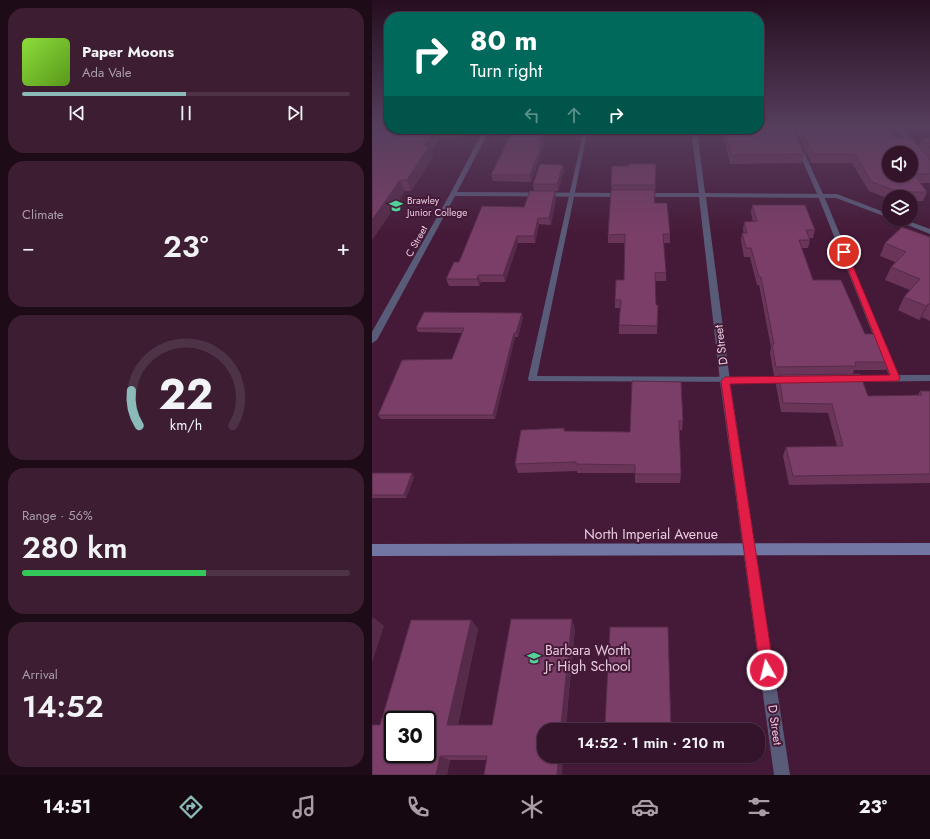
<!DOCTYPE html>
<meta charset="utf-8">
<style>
body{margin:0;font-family:Jost,sans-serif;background:#3c1d32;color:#f1f3f6;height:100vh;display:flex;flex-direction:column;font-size:15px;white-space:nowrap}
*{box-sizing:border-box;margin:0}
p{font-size:13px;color:#a99ea8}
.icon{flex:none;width:22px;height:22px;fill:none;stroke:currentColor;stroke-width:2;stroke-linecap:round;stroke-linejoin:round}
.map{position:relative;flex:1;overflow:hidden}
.sheet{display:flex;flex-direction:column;gap:8px;padding:8px;background:#1d0b17;width:372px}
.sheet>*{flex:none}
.guide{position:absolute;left:12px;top:12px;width:380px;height:122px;border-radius:16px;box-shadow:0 1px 3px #0004,0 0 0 1px #4e3347;background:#00695c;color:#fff;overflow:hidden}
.tools{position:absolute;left:510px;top:146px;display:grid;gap:8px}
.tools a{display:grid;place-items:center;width:36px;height:36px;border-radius:50%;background:#34142a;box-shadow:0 1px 3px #0004,0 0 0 1px #4e3347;font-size:20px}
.speed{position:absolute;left:12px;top:711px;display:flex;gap:8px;font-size:20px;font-weight:700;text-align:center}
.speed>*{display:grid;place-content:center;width:52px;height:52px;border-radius:50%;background:#34142a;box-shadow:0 1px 3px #0004,0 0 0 1px #4e3347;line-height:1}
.speed .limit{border:2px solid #111;border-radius:6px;background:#fff;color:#111}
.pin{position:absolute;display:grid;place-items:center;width:34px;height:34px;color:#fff;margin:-17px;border:2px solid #fff;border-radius:50%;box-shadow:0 1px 4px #0007}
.me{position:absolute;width:44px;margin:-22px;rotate:352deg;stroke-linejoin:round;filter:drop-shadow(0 0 3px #0008)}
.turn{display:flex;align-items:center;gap:14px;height:84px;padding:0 20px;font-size:18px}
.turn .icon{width:52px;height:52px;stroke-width:2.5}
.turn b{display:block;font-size:28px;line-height:34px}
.lanes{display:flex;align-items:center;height:38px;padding:0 20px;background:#0003;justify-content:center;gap:20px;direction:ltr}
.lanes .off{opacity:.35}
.big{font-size:30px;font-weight:600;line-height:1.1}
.sheet .widget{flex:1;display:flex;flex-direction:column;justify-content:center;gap:6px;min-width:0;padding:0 14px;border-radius:16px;background:#3c1d32}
.sheet .dial{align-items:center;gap:0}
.dial svg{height:104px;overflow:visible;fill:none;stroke:#4e3347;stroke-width:7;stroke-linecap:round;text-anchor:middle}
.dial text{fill:#f1f3f6;stroke:none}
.song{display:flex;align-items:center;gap:12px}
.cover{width:48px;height:48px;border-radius:6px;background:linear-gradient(135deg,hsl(90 70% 55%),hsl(90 70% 35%))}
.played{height:4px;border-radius:2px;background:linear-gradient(90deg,#8bbbb9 50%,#4e3347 50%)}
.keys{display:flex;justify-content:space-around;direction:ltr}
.heat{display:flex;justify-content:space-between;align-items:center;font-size:22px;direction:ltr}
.charge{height:6px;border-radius:3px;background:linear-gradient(90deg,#34c759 56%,#4e3347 0)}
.trip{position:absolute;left:165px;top:723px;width:228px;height:40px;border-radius:16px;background:#34142a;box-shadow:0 1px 3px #0004,0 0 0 1px #4e3347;font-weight:600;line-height:40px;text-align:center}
.tabs{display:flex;height:64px;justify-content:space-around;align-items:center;background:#150811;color:#a99ea8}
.tabs .icon{width:28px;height:28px}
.tabs .current{color:#8bbbb9}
.tabs b{font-size:18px;color:#f1f3f6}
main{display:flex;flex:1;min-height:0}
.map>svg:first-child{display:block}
.green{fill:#5f5620}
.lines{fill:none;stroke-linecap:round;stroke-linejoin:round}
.lane{fill:#595c78;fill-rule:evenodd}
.street{fill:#595c78;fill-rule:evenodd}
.secondary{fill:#7276a3;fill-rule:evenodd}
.wall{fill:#6a3559}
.shaded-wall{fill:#562b49}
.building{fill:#7b3e68;stroke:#562b49;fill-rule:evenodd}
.route{fill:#e11d48;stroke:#92132f}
.labels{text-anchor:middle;stroke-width:4;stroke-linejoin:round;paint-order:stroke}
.far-poi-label{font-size:10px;fill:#e9cddf;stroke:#451a38;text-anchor:start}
.far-street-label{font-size:10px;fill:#e9cddf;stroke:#451a38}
.street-label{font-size:12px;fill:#e9cddf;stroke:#451a38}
.near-street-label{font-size:14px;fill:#e9cddf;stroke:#451a38}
.near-poi-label{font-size:14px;fill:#e9cddf;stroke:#451a38;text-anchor:start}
</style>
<main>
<section class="sheet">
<div class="widget">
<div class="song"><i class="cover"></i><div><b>Paper Moons</b><p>Ada Vale</p></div></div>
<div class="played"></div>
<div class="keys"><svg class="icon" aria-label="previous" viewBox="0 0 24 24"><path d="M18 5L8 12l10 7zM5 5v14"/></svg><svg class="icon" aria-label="pause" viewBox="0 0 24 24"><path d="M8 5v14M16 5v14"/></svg><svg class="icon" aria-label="next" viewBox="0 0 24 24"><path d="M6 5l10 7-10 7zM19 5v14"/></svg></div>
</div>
<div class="widget"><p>Climate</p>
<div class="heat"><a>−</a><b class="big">23°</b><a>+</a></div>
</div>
<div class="widget dial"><svg viewBox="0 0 100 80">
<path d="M14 69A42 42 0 1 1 86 69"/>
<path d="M14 69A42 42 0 0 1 8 42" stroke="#8bbbb9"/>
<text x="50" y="56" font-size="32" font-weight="700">22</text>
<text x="50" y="72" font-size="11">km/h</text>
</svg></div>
<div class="widget"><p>Range · 56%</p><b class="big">280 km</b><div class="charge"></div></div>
<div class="widget"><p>Arrival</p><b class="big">14:52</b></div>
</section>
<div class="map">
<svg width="558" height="775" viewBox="0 0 558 775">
<rect width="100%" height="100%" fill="#451a38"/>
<path class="green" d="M33,129H94L90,137H26Z"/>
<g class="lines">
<g class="lane">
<path d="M415,126H420L452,196L526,375H558V381L477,382L473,379L477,376L517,375L446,196Z"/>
<path d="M212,129H216L165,376L417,377L421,380L420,382L157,381L156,379Z"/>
</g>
<g class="street">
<path d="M522,126H527L558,164V170L556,169Z"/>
<path d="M112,129H118L85,192L251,193L254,195L251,197L83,196L5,340L0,343V332L78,194Z"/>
<path d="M319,129H325L333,193L465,194L517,214V218L464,198L334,197L358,381L418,775H402L348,381L327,197H269L266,195L269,193H327Z"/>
<path d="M521,219H531L558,229V234Z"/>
</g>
<path class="secondary" d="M558,543V555L0,556V544Z"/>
</g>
<g class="wall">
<path d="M422,126H515L524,138L546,146L550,138H558V183H549L555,192L551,201H539V197H517V199L497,191L480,163H439Z"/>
<path d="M64,129L67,140L59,152L61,157L39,191H33L0,240V132H32Z"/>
<path d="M169,129H172V135L171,140L172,145L159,182L121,181L119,175L145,134Z"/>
<rect x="266" y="129" width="20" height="3"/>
<path d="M347,129H387L432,154L430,163L358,164L351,134H348Z"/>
<path d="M284,164L283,203L298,234V243H291L294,272V281H283L284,305H286L285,334H247V325L248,308H243V300L252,280V243H236V235L240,190L239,185L257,166Z"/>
<path d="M192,171L186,191H162L161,184Z"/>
<path d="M183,191L184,198L179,225L167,224L163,243H146L133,282H109L107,286H77L74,279L87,262L152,207Z"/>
<path d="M380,205L443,230L441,238H437L438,240L436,248H429L441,280L493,334L518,362L514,370H482L481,374L496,396L546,395L548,391H558V483L417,485L411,456L414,447L465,446L456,413L409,412L404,385L407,376H402L398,353L399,347L387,285H385L378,257H372L369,241L370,233H372L371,230L372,222H381L379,213Z"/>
<path d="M558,237V321L550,317L547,320L526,310L532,297L538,290L513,280L519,267L523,262L508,256L513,243Z"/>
<path d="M151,317L146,337H143L123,419H9L6,415L80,359L90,333L46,332L44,328Z"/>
<path d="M260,381L311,421L310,430H307L309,474L308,483H263V473H205V471L146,473L143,464L192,428L193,431L258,432Z"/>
<path d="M0,473L42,477L34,498H0Z"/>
<path d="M99,620L106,629L86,725H120L203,628L194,725L299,730L172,756H300L299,760H78L75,775H0L8,725Z"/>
</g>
<g class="shaded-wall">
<path d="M64,129L67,140L59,152L61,157L39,191L35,180L52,146Z"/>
<path d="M172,129V135L168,145L167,140Z"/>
<path d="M171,140L172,145L159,182L158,175Z"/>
<path d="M191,165L192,171L186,191L185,184Z"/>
<path d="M28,180L33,191L0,240V220Z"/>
<path d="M183,191L184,198L179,225L177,218Z"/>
<path d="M166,218L167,224L163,243L162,236Z"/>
<path d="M145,236L146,243L133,282L131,275Z"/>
<path d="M106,275L109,282L107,286L105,279Z"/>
<path d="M556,304L550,317L547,320L554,306Z"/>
<path d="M150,313L151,317L146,337L144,333Z"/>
<path d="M142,333L143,337L123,419L121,415Z"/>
<path d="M40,473L42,477L34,498L32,495Z"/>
<path d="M1,617L12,626L0,663V620Z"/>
<path d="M200,619L203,628L193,730L189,725Z"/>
<path d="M99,620L106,629L85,730L75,725Z"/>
<path d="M68,756L78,760L75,775H64Z"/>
<path d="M187,756L191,760L190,775H185Z"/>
</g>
<g class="building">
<path d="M387,126H419L432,154L359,155L353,129H387Z"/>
<path d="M427,126H515L524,138H540L558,160V174H542L555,192H527L500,182L483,154H441ZM517,153H539V175H517Z"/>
<path d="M34,129H64L52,146H57L35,180H28L0,220V132H32Z"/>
<path d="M147,129H172L167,140H171L158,175H119L139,134H145Z"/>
<path d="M550,138H558V148Z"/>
<path d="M168,164L191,165L185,184H161Z"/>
<path d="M257,164H284L283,185H239L240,166H257Z"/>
<path d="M239,190H283L282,203H295L298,234H291L294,272L283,273L284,305H286L285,326L247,325L249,300H243L244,280H252L253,234L236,235Z"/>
<path d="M158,191H183L177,218H166L162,236H145L131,275H106L105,279H74L82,262H87L110,206L152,207Z"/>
<path d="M380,205H433L443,230H434L438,240H427L441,280H469L493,334H507L518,362H483L484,366L404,367L400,344H402L389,277H387L379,248H374L370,233H375L372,222L385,221Z"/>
<path d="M530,227L558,237V304H556L554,306L532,297L548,279L519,267L534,252L513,243Z"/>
<path d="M52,312L150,313L144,333H142L121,415H6L30,360L80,359L92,328H44Z"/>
<path d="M488,374L496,396L550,395L548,391H558V474L421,476L414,447L471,446L460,404L411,403L407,375Z"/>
<path d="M260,381L309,382L311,421H307L309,474H263V465L204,464V462L143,464L149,430L192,428V431L258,432Z"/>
<path d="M0,473H40L32,495H0Z"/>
<path d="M139,619H200L189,725L233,724L238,627H296L299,730H172V756H241H187L185,775H112L115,756H68L64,775H0V725H8L39,620H99L75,725H120ZM21,720H55V754H21Z"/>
</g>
<linearGradient id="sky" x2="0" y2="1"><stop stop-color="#260e1f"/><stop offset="0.54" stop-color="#563e5e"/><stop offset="1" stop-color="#563e5e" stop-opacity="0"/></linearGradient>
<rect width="558" height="235" fill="url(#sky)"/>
<path class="route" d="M472,250L475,252L528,378L526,381L358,384L402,670L400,675L395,677L390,675L388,670L349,381L353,377L518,375L469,252Z"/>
<defs>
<g id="school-bare" transform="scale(1.08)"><path d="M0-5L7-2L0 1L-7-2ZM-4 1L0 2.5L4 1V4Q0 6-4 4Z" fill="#51d398" stroke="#451a38" stroke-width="2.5" paint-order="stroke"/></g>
</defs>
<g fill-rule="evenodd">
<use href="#school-bare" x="24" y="206"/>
<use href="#school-bare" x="162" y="658"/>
</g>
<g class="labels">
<g class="far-poi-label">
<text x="35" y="204">Brawley<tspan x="35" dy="12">Junior College</tspan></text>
</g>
<g class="far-street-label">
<text transform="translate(44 241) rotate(-61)" y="4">C Street</text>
</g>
<g class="street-label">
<text transform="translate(349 345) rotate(-97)" y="4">D Street</text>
<text transform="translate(403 725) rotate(82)" y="4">D Street</text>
</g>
<g class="near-street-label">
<text x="279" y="539">North Imperial Avenue</text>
</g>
<g class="near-poi-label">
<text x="173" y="655">Barbara Worth<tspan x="173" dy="16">Jr High School</tspan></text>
</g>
</g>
</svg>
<div class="tools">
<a><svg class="icon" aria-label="sound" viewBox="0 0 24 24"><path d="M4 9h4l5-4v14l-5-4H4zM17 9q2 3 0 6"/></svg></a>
<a><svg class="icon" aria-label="layers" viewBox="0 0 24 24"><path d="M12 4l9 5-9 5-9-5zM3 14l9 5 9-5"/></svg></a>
</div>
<div class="speed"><div class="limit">30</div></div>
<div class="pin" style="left:472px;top:252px;background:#d93025"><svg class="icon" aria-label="arrive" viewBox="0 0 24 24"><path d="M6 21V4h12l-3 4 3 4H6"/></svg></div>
<svg class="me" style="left:395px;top:670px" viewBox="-20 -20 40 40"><circle r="17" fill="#e11d48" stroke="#fff" stroke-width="3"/><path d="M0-11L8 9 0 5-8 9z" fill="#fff"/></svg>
<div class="trip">14:52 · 1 min · 210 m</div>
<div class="guide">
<div class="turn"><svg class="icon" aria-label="right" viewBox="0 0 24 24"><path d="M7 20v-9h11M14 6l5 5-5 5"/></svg><div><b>80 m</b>Turn right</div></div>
<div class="lanes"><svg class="icon off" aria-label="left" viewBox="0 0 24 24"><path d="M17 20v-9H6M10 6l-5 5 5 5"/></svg><svg class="icon off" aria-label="ahead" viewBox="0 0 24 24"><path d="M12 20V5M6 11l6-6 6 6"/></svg><svg class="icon" aria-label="right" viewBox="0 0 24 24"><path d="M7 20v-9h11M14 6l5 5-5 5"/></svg></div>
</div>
</div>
</main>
<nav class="tabs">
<b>14:51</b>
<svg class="icon current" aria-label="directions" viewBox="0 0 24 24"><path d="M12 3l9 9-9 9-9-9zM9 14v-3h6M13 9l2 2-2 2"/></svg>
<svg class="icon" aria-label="music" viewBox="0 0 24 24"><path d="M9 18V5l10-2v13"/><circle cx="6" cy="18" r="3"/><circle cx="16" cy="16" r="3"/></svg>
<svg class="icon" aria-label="phone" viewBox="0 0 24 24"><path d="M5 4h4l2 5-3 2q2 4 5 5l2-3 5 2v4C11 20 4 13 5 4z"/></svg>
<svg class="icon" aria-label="climate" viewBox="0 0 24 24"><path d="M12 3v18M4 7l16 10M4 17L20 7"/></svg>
<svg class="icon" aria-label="car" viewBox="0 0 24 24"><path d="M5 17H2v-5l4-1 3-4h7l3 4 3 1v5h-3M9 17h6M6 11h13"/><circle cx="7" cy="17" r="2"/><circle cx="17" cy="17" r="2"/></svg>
<svg class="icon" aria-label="filters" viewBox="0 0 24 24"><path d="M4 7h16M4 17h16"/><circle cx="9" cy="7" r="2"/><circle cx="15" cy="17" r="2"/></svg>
<b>23°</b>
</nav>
